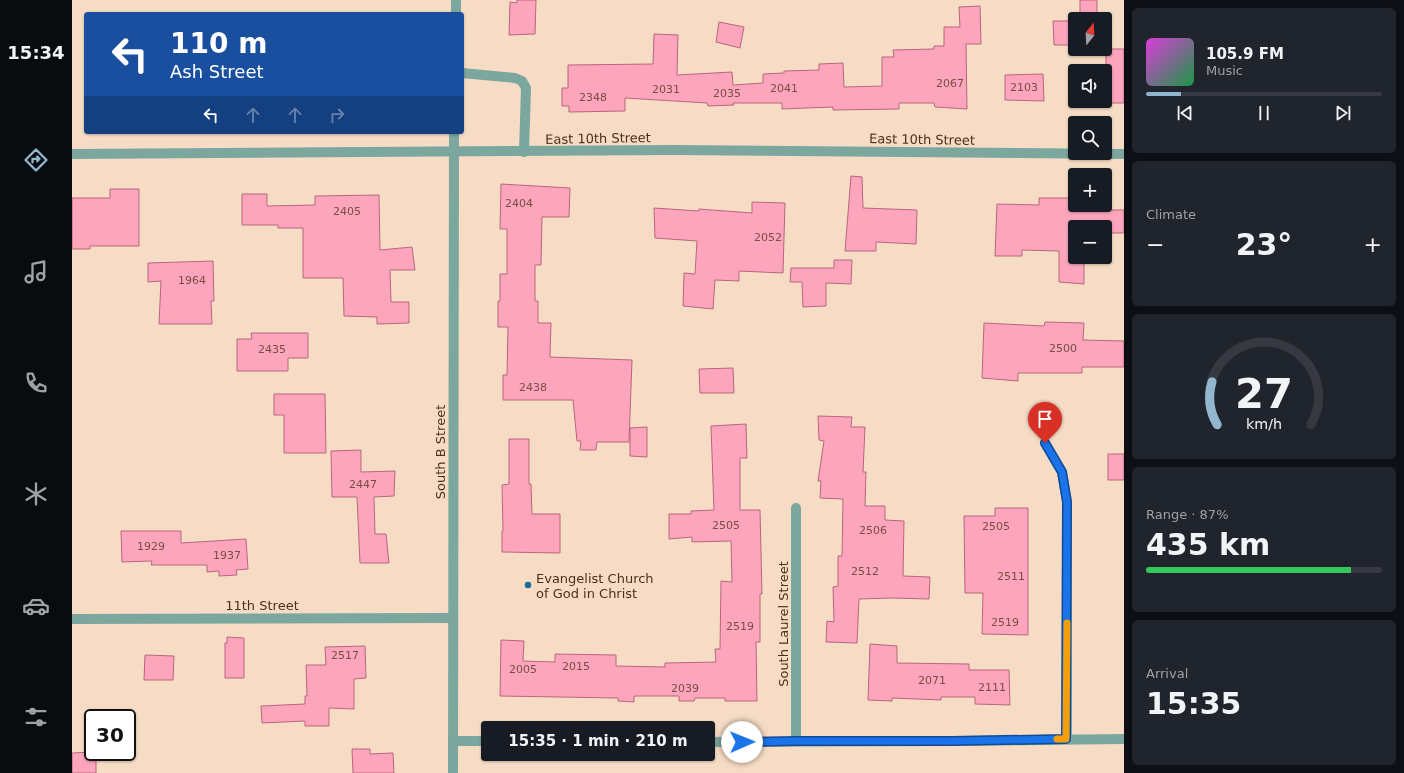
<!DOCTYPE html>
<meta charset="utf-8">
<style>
body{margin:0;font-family:"DejaVu Sans",sans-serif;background:#20242c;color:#f1f3f6;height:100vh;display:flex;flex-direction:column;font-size:15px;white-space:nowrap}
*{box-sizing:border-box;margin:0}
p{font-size:13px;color:#9ea1a6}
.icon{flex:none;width:22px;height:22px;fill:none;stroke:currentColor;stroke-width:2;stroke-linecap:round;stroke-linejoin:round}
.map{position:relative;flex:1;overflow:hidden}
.details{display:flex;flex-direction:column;gap:8px;padding:8px;background:#0d0f14;width:280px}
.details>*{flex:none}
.banner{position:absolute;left:12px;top:12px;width:380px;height:122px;border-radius:4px;box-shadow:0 1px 3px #0004;background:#1a4fa0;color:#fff;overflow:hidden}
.needle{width:26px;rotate:18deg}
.fabs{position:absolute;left:996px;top:12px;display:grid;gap:8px}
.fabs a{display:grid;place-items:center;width:44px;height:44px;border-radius:4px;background:#171b24;box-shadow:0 1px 3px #0004;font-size:20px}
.speed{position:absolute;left:12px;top:709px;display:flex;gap:8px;font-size:20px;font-weight:700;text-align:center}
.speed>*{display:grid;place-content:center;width:52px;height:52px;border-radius:50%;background:#171b24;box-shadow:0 1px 3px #0004;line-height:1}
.speed .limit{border:2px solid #111;border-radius:6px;background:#fff;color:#111}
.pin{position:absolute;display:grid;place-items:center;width:34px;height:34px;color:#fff;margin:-41px -17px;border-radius:50% 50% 50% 0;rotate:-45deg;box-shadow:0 0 4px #0007}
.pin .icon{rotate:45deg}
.me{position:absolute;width:44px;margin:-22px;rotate:89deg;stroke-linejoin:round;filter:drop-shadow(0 0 3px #0008)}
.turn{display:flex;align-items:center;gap:14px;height:84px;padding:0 20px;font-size:18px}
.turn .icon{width:52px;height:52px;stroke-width:2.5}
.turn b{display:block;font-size:28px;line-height:34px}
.lanes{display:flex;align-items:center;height:38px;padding:0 20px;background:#0003;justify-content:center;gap:20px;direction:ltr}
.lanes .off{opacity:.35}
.big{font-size:30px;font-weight:600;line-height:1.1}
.details .widget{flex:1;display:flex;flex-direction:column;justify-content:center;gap:6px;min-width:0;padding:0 14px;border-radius:6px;background:#20242c}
.details .dial{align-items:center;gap:0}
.dial svg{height:104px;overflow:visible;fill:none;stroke:#363941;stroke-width:7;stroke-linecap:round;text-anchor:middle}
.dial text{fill:#f1f3f6;stroke:none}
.song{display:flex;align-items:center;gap:12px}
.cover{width:48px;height:48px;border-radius:6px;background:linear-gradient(135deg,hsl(300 70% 55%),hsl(140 70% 35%))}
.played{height:4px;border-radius:2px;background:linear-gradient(90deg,#91b6ce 15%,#363941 15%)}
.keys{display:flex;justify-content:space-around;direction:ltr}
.heat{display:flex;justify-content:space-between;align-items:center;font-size:22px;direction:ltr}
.charge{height:6px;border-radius:3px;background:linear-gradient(90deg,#34c759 87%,#363941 0)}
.trip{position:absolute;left:409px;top:721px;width:234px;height:40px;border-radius:4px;background:#171b24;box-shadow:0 1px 3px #0004;font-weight:600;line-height:40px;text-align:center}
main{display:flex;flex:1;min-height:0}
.dock{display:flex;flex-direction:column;width:72px;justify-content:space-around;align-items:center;background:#090b0e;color:#9ea1a6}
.dock .icon{width:28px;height:28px}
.dock .selected{color:#91b6ce}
.dock b{font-size:18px;color:#f1f3f6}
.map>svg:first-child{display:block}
.building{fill:#fda5bd;stroke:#b7667d}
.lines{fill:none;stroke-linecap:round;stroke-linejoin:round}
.minor{stroke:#7ba79f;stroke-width:10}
.route-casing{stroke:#114b97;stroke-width:10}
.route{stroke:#1a73e8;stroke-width:7}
.slow{stroke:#f59e0b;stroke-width:7}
.poi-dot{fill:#1c6b9d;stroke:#f7dcc5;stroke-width:1.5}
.labels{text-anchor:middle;stroke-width:3;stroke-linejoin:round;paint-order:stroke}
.number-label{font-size:11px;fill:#784e42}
.street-label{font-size:13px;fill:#4c3119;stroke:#f7dcc5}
.poi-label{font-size:13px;fill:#4c3119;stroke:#f7dcc5;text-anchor:start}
</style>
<main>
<nav class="dock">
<b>15:34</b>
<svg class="icon selected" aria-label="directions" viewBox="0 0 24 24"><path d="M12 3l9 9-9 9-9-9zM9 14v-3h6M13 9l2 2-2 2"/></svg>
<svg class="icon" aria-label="music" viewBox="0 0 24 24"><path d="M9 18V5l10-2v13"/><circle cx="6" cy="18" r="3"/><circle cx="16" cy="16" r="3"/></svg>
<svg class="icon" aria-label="phone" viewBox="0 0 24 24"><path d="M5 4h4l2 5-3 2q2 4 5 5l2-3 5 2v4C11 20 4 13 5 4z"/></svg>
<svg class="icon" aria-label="climate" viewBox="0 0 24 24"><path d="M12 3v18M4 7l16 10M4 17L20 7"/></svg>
<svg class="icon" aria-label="car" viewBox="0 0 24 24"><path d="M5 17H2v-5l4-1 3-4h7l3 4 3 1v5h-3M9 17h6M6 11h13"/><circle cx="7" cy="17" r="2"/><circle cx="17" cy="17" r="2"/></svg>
<svg class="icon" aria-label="filters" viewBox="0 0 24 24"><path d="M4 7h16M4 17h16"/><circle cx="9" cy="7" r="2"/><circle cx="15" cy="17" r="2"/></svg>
</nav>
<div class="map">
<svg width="1052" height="773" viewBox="0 0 1052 773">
<rect width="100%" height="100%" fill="#f7dcc5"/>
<g class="building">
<path d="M445,0H464L463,34L437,35L438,2L445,3Z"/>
<rect x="1008" y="0" width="17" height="19"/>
<path d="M908,6L909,44H894L895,109L863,107L862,103H827V109L761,110V107L710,109V103H661L662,105L636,106L635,103L553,98V111L497,112V106H490V88H496V65L581,64L582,34L606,35L605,75L660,72L661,85L691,83V74L712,73V71L747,70V64L771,63L772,87L810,86V57H822L821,50L862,49V46H872V27H888L887,7Z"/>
<path d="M981,21H1003V45H982Z"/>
<path d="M647,22L672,27L668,48L644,42Z"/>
<rect x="1034" y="49" width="18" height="54"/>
<path d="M971,74L972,101L933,100V75Z"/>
<path d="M779,176L790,177L791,208L845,210L844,244L804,242V251H773Z"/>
<path d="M429,184L498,188L497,217H470L469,265H463V301H466V323H479L478,357L560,360L557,442H525L524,450H508L509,441H505L501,400H431V375H435L436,327H426V301H428V274H435V229H428Z"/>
<path d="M38,189H67V246H18V249H0V198H38Z"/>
<path d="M170,194H195V206L243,205V196L307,195L308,250L340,247L343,270H318L319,302H337V323L305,324V317L272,316L271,278H231V228H206V225H170Z"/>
<path d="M967,198H1003V205H1007V210H1052V233H1033V227H1003V257H1012V284L987,282V251L950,250V256H923L925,204L967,205Z"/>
<path d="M680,202L713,203L711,273L667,271V281L643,280L641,309L611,306L612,273L623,274L625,241L583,238L582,208L627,211V209L680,213Z"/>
<path d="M762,260H780L779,284L754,283V306L731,307L730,282H718L719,268H762Z"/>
<path d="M141,261L142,301H139L140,324H87L89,281L76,282V263Z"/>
<path d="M973,322L1012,323L1011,340L1052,341V367H1010V373H946V381L910,378L912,323L972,326Z"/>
<path d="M179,333H236V358H216V371H165V339H180Z"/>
<path d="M661,368L662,393H628L627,369Z"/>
<path d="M202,394H253L254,453H212V415H202Z"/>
<path d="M746,416L780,417L779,427H793L791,472H794L793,506H813V520L832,521L831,576L858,577L857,599L821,598L787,599L785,643L754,642L755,621L762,622L761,587L766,586V556H770L771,499L748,498L749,481H746L752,441L747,440Z"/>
<path d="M674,424L675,458H668V510H688L690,594H688V642H684L685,701H653V698H623L622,701H607V696H562V702L546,701V698L428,696L429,640L452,641L451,661L483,662V654L544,655V666L593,667V663L644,662L643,649H648L649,581L660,582L659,541L620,542V537L597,539V514H619V511L642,510L639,426Z"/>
<path d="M575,427V457L558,456V428Z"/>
<path d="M437,439H457V484H459L460,514H488V553L430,552V531H431L430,485L437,484Z"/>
<path d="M289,450V472L323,471L322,496L302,497L303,534H314L317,563H288L285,497H260L259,451Z"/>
<rect x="1036" y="454" width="16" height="26"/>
<path d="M923,508H956V635L910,634L911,593H893L892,516H923Z"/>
<path d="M49,531H109V543L174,539L176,569L164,570L165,575L147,576V571L135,572V565H79L80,561L50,562Z"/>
<path d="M155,637L172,638V678H153V643H155Z"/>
<path d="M798,644L825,646V663L897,664V670H937L938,705L903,704V697H869V700L820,698V701L796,700Z"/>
<path d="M293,646L294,678L282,679V709L257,708V726H233V721L190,723L189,706L233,704V696H235L234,665H254L253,647Z"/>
<path d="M73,655L102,656L101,680H72Z"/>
<path d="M280,749H298V754L321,753L322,773H281Z"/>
<path d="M24,752V773H0V753Z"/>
</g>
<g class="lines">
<g class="minor">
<path d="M384,0V14"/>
<path d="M390,73L443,78L450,81L454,88L452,152"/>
<path d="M0,154L602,150L1052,154"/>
<path d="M973,443L990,472L995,502V739"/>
<path d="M724,508V741"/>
<path d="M0,619L381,618"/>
<path d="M381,741H416"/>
<path d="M636,742L881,741L1052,739"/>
<path d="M381,773L382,132"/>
</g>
</g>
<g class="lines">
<g class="route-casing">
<path id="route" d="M670,742L724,741H881L994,739L995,502L990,472L973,443"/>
</g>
<use href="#route" class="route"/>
<path class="slow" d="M985,739H994L995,623"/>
</g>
<circle class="poi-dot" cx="456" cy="585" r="4"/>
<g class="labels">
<g class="number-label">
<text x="878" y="87">2067</text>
<text x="952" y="91">2103</text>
<text x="712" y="92">2041</text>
<text x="594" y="93">2031</text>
<text x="655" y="97">2035</text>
<text x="521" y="101">2348</text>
<text x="447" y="207">2404</text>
<text x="275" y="215">2405</text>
<text x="696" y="241">2052</text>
<text x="120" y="284">1964</text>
<text x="991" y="352">2500</text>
<text x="200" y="353">2435</text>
<text x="461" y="391">2438</text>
<text x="291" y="488">2447</text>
<text x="654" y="529">2505</text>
<text x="924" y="530">2505</text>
<text x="801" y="534">2506</text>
<text x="79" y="550">1929</text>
<text x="155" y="559">1937</text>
<text x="793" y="575">2512</text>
<text x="939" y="580">2511</text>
<text x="933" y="626">2519</text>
<text x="668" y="630">2519</text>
<text x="273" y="659">2517</text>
<text x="504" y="670">2015</text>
<text x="451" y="673">2005</text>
<text x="860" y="684">2071</text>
<text x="920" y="691">2111</text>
<text x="613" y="692">2039</text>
</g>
<g class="street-label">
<text transform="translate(526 138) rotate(-1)" y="5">East 10th Street</text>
<text transform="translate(850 139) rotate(1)" y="5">East 10th Street</text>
<text transform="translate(368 452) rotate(-90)" y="5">South B Street</text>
<text x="190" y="610">11th Street</text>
<text transform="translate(711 624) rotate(-90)" y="5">South Laurel Street</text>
</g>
<g class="poi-label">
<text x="464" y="583">Evangelist Church<tspan x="464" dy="15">of God in Christ</tspan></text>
</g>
</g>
</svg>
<div class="fabs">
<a><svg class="needle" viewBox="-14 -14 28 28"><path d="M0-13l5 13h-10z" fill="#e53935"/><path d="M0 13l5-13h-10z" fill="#9ea1a6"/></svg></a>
<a><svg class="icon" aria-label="sound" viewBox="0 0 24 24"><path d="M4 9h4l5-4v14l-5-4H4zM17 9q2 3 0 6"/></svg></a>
<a><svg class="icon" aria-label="search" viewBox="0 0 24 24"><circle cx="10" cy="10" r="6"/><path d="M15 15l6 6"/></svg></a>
<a>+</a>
<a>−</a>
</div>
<div class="speed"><div class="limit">30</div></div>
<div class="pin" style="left:973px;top:443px;background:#d93025"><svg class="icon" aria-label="arrive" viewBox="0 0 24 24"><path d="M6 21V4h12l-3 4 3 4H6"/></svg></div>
<svg class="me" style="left:670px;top:742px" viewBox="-20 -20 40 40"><circle r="19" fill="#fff"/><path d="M0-13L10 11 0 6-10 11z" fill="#1a73e8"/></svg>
<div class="trip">15:35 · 1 min · 210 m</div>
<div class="banner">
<div class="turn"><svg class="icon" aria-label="left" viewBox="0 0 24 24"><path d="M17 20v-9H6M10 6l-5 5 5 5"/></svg><div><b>110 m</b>Ash Street</div></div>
<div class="lanes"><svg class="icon" aria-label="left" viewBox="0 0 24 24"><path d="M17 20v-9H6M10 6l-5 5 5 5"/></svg><svg class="icon off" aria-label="ahead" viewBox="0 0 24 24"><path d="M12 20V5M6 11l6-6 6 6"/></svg><svg class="icon off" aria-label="ahead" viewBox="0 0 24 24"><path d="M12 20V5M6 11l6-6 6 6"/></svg><svg class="icon off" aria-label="right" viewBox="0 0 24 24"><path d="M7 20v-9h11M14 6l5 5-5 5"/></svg></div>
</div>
</div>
<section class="details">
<div class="widget">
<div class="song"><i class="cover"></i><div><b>105.9 FM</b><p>Music</p></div></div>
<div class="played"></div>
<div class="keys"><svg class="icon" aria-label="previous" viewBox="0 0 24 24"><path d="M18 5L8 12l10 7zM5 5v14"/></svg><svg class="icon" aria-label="pause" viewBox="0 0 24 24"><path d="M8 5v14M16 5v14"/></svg><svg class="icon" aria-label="next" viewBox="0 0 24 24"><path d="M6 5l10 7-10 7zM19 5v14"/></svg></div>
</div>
<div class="widget"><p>Climate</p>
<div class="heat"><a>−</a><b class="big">23°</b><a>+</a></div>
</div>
<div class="widget dial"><svg viewBox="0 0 100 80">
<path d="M14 69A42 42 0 1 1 86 69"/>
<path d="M14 69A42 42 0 0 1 10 36" stroke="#91b6ce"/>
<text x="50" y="56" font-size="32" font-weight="700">27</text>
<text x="50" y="72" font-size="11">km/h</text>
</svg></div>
<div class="widget"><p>Range · 87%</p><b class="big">435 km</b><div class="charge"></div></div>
<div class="widget"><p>Arrival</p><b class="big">15:35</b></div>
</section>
</main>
